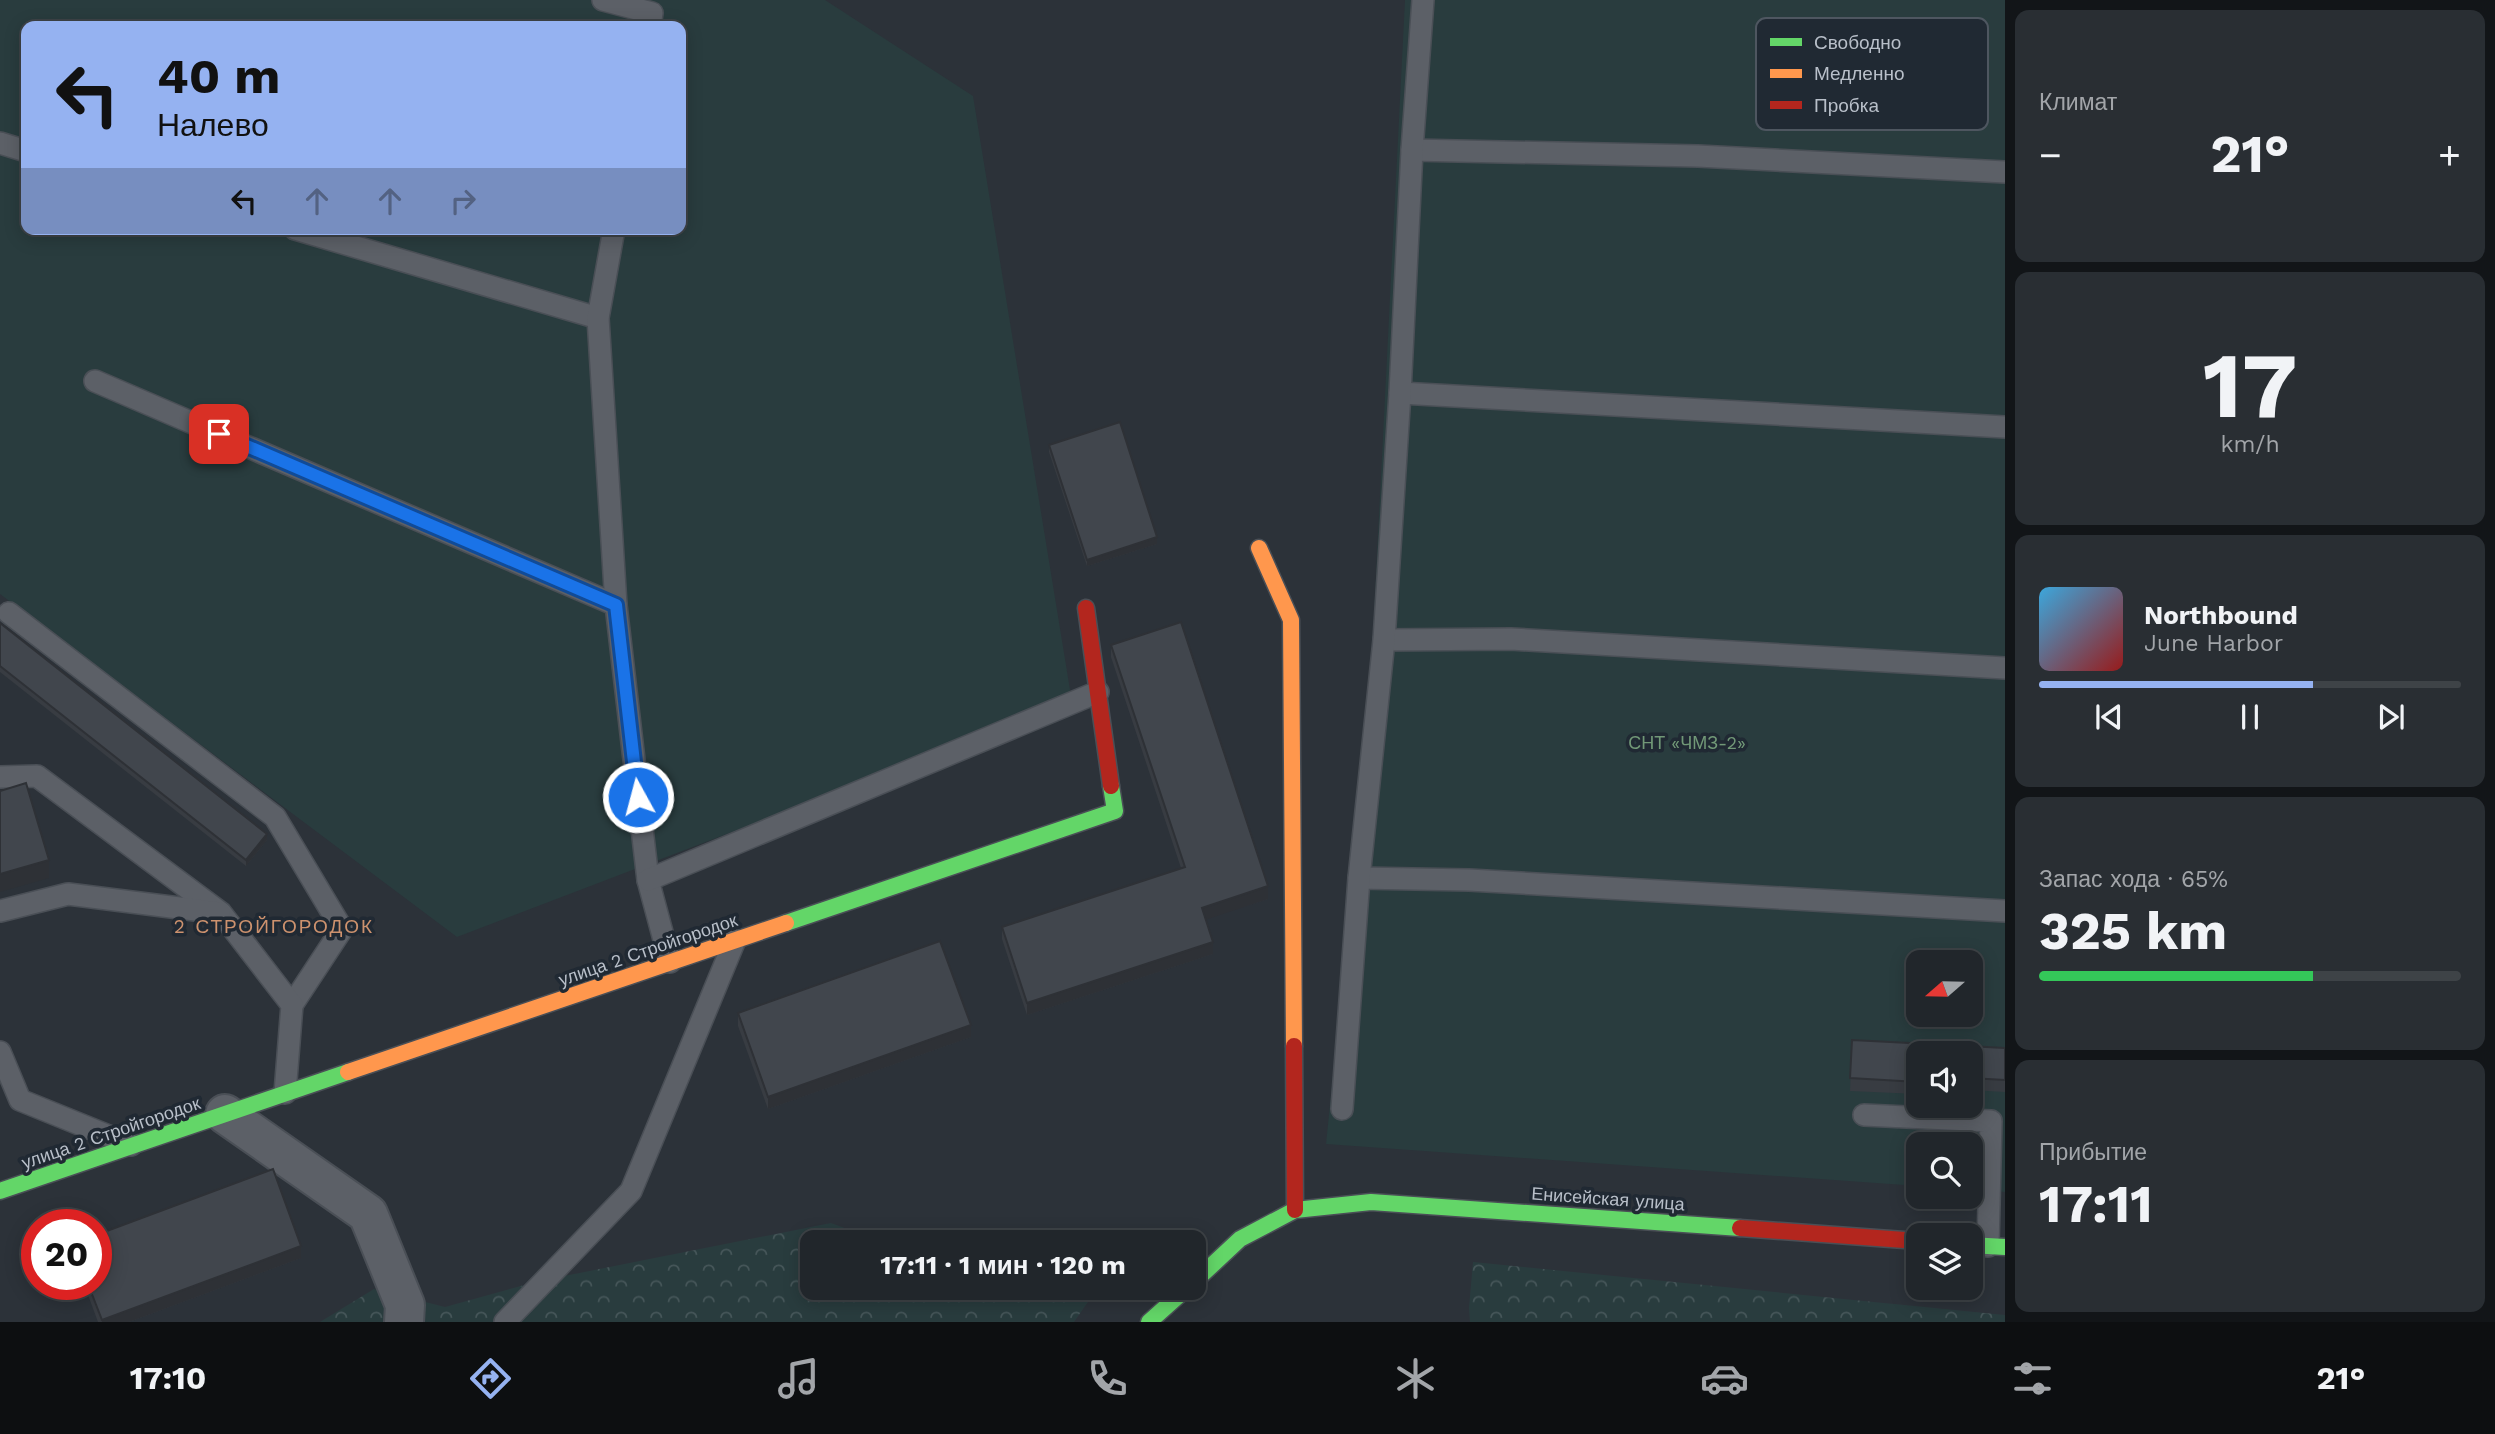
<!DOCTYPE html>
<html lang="ru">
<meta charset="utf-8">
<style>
body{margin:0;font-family:"Work Sans",sans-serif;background:#292e33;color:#f1f3f6;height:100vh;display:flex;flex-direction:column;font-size:26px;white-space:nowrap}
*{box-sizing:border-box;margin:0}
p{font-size:23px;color:#a2a5a9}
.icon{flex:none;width:38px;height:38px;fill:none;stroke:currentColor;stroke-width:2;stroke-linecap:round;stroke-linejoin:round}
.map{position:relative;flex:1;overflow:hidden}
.details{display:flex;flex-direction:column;gap:10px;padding:10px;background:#121518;width:490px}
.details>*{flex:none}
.guide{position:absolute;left:21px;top:21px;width:665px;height:214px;border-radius:14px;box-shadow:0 4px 18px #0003,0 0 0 2px #3e4347;background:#95b2f1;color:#111;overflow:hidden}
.needle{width:46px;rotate:250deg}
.fabs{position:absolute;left:1906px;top:950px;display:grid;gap:14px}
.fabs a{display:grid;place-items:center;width:77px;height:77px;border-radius:14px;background:#21262b;box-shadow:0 4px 18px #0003,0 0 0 2px #3e4347;font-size:35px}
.speed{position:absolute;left:21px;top:1209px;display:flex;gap:14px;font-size:35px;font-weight:700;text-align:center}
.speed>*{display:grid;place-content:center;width:91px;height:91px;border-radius:50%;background:#21262b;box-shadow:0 4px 18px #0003,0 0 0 2px #3e4347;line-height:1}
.speed .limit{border:10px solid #d22;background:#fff;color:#111}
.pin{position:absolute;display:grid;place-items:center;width:60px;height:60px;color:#fff;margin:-30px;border-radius:14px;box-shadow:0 4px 10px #0006}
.me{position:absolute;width:77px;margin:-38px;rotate:353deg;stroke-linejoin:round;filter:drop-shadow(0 0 5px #0008)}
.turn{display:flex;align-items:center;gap:24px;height:147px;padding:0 21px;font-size:32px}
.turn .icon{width:91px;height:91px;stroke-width:2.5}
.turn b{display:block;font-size:49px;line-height:60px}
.lanes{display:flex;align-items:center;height:66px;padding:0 21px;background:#0003;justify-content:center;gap:35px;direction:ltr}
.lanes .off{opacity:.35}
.big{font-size:52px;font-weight:700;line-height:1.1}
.details .card{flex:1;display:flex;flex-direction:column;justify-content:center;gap:10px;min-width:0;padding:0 24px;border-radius:14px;background:#292e33}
.details .dial{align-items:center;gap:0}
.dial b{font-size:91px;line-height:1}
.song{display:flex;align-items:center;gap:21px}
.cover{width:84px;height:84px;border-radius:10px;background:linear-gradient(135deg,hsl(200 70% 55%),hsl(0 70% 35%))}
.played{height:7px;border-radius:4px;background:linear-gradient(90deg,#95b2f1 65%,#3e4347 65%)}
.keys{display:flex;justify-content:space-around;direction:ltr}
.heat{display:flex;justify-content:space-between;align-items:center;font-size:38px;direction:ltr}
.charge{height:10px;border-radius:5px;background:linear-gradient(90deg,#34c759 65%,#3e4347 0)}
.trip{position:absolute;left:800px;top:1230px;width:406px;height:70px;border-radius:14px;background:#21262b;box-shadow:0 4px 18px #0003,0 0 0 2px #3e4347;font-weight:700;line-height:70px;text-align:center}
.dock{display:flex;height:112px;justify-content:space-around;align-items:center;background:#0d0f11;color:#a2a5a9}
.dock .icon{width:49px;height:49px}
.dock .selected{color:#95b2f1}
.dock b{font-size:32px;color:#f1f3f6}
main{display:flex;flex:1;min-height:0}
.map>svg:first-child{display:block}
.forest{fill:url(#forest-crowns)}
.garden{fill:#293c3e;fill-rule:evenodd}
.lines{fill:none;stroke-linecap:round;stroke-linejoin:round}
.lane-casing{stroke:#4a4f56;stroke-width:24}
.street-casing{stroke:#4a4f56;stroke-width:42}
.fast-casing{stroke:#4a4f56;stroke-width:19}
.slow-casing{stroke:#4a4f56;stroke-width:19}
.jam-casing{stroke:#4a4f56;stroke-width:19}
.lane{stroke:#5c6067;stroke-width:21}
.street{stroke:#5c6067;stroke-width:38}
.fast{stroke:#63d668;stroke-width:16}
.slow{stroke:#ff974d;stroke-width:16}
.jam{stroke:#b3261e;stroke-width:16}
.wall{fill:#383c42}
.shaded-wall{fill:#2e3136}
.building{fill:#41464d;stroke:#2e3136;stroke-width:2}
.route-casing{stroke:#114b97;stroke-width:18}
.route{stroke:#1a73e8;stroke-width:12}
.labels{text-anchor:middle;stroke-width:7;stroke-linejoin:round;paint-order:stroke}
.park-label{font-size:18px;fill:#719877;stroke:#202933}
.street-label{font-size:18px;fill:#b8bfc9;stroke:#202933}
.neighbourhood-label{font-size:19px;letter-spacing:2px;fill:#cd926e;stroke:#202933}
.key{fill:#202933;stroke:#4e5660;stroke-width:2}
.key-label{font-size:19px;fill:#b8bfc9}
</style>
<main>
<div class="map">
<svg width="2005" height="1322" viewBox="0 0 2005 1322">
<defs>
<pattern id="forest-crowns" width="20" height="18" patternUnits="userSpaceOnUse" patternTransform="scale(1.75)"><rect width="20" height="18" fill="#293c3e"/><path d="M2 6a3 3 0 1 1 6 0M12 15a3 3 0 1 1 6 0" fill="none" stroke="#465659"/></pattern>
</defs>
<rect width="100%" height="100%" fill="#2c3239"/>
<g class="forest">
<path d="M831,1223L882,1242H812V1288H1051L1092,1296L1074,1322H320L374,1289L445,1307L539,1281Z"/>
<path d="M1473,1262L2005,1315V1322H1470L1469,1308Z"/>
</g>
<g class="garden">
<path d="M0,0H825L973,96L1072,702L457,937L0,594ZM26,26H681V229H26Z"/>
<path d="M1405,0H2005V1192L1971,1189L1970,1144H1918V1186L1326,1144L1368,734ZM1918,962H1970V1015H1918ZM1918,1054H1970V1106H1918Z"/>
</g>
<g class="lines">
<g class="lane-casing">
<g id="lane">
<path d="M603,0L652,13L650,26"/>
<path d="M0,143L26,151"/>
<path d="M1412,150L1698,156L2005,172"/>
<path d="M295,229L598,318"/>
<path d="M614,229L598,318L616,605L648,880L670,962"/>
<path d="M95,381L616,605"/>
<path d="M1400,393L2005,427"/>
<path d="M9,613L275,817L342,929L292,1005"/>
<path d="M1384,640L1511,639L2005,668"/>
<path d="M0,777L37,776L221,913L292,1005L285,1093"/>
<path d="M1359,878L1469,880L2005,911"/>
<path d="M648,880L1098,692"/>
<path d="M0,911L68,894L219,913"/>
<path d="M0,1052L20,1100L131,1145"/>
<path d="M1342,1109L1359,878L1384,640L1400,393L1412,150L1423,0"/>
<path d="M1864,1115L1991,1121L1988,1246"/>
<path d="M505,1322L631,1191L735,940"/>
</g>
</g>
<g class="street-casing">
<path id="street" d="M225,1114L368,1214L405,1305L404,1322"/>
</g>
<g class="fast-casing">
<g id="fast">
<path d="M786,923L1115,811L1111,786"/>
<path d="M0,1191L348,1072"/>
<path d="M1970,1245L2005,1247"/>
<path d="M1194,1282L1240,1239L1295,1210L1371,1202L1740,1228"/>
<path d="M1149,1322L1187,1288"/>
</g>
</g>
<g class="slow-casing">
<g id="slow">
<path d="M1259,548L1291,620L1294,1046"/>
<path d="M348,1072L786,923"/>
</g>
</g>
<g class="jam-casing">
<g id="jam">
<path d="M1086,608L1111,786"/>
<path d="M1294,1046L1295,1210"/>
<path d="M1740,1228L1918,1241"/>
</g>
</g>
<use href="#lane" class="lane"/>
<use href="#street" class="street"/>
<use href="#fast" class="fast"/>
<use href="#slow" class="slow"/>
<use href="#jam" class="jam"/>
</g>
<g class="wall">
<path d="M1049,445L1157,544L1087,566L1049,452Z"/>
<path d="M0,623L267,840L246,866L0,672Z"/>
<path d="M1111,645L1268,899L1205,919L1213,954L1027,1015L1002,939V927L1181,868L1111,657Z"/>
<path d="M738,1013L971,1037L768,1109L738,1026Z"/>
<path d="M1852,1040L2005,1048V1092L1970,1090V1054H1918V1094L1850,1091Z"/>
<path d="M301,1258L129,1322H98L84,1284H96Z"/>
</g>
<g class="shaded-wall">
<path d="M1157,537V544L1087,566V560Z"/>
<path d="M267,834V840L246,866V860Z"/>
<path d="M49,860V878L0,892V874Z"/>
<path d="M1268,886V899L1202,921V908Z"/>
<path d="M1213,942V954L1027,1015V1003Z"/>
<path d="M971,1025V1037L768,1109V1097Z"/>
<path d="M301,1246V1258L129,1322H102V1320Z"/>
</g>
<g class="building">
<path d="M1120,422L1157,537L1087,560L1049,445Z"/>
<path d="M1181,622L1268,886L1202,908L1213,942L1027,1003L1002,927L1185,867L1111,645Z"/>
<path d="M0,623L267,834L246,860L0,666Z"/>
<path d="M26,783L49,860L0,874V791Z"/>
<path d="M940,941L971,1025L768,1097L738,1013Z"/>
<path d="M1852,1040L2005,1048V1080L1970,1078V1054H1918V1082L1850,1078Z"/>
<path d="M273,1169L301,1246L102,1320L88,1284H96V1235Z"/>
</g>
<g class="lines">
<g class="route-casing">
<path id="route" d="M219,434L616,605L638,797"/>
</g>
<use href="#route" class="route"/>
</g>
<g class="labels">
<g class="park-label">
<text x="1687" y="749">СНТ «ЧМЗ-2»</text>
</g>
<g class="street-label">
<text transform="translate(648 950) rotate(-19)" y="6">улица 2 Стройгородок</text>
<text transform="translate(111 1133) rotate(-19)" y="6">улица 2 Стройгородок</text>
<text transform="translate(1608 1199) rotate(4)" y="6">Енисейская улица</text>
</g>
<g class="neighbourhood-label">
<text x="274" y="933">2 СТРОЙГОРОДОК</text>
</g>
</g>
<rect x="1756" y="18" width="232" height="112" rx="10" class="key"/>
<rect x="1770" y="38" width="32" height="8" fill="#63d668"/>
<rect x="1770" y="69" width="32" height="9" fill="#ff974d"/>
<rect x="1770" y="101" width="32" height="8" fill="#b3261e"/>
<g class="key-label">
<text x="1814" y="49">Свободно</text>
<text x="1814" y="80">Медленно</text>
<text x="1814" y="112">Пробка</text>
</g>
</svg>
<div class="fabs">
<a><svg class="needle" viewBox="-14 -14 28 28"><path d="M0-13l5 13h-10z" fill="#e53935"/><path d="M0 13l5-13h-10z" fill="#a2a5a9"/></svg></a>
<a><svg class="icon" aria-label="sound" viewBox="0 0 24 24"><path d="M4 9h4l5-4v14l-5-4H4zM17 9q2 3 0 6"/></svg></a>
<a><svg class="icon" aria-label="search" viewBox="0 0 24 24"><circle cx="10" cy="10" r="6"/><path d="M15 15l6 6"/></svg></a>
<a><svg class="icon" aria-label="layers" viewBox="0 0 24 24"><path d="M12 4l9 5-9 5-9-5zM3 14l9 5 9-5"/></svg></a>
</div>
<div class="speed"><div class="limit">20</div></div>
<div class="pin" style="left:219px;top:434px;background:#d93025"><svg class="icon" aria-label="arrive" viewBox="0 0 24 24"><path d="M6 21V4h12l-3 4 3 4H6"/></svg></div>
<svg class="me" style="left:638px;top:797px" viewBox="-20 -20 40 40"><circle r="17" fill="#1a73e8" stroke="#fff" stroke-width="3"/><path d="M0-11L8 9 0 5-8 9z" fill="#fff"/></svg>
<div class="trip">17:11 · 1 мин · 120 m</div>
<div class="guide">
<div class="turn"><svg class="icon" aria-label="left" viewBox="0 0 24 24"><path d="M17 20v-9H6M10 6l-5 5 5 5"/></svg><div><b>40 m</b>Налево</div></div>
<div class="lanes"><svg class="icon" aria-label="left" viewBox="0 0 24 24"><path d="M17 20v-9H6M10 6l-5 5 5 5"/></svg><svg class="icon off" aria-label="ahead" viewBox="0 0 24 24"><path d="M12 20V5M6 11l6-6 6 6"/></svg><svg class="icon off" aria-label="ahead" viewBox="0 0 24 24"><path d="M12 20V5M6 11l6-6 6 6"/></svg><svg class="icon off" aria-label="right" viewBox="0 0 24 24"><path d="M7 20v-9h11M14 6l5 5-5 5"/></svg></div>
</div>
</div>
<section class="details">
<div class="card"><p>Климат</p>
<div class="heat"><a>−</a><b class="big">21°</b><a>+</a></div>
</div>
<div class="card dial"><b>17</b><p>km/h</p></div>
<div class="card">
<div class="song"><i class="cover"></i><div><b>Northbound</b><p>June Harbor</p></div></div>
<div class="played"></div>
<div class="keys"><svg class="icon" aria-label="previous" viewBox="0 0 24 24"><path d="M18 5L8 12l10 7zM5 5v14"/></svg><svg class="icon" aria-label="pause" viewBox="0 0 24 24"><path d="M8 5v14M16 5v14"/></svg><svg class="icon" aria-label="next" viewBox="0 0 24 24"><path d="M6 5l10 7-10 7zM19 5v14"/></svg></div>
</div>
<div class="card"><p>Запас хода · 65%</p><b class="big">325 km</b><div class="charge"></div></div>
<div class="card"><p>Прибытие</p><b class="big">17:11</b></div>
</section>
</main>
<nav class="dock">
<b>17:10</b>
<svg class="icon selected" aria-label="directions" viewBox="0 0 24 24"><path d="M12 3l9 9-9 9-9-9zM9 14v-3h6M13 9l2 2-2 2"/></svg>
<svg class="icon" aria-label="music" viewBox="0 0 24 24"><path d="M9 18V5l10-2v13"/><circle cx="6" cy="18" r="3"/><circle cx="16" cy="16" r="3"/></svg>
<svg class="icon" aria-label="phone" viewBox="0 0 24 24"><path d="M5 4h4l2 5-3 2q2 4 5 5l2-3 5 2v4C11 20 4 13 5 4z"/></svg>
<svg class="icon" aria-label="climate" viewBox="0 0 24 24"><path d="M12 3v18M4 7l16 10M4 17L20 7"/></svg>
<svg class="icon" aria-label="car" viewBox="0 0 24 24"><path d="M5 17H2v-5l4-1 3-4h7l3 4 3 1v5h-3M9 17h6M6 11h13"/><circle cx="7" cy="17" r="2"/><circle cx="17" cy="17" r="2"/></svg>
<svg class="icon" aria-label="filters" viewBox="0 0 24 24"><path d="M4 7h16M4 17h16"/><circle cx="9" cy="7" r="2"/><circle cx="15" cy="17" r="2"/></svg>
<b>21°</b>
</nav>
